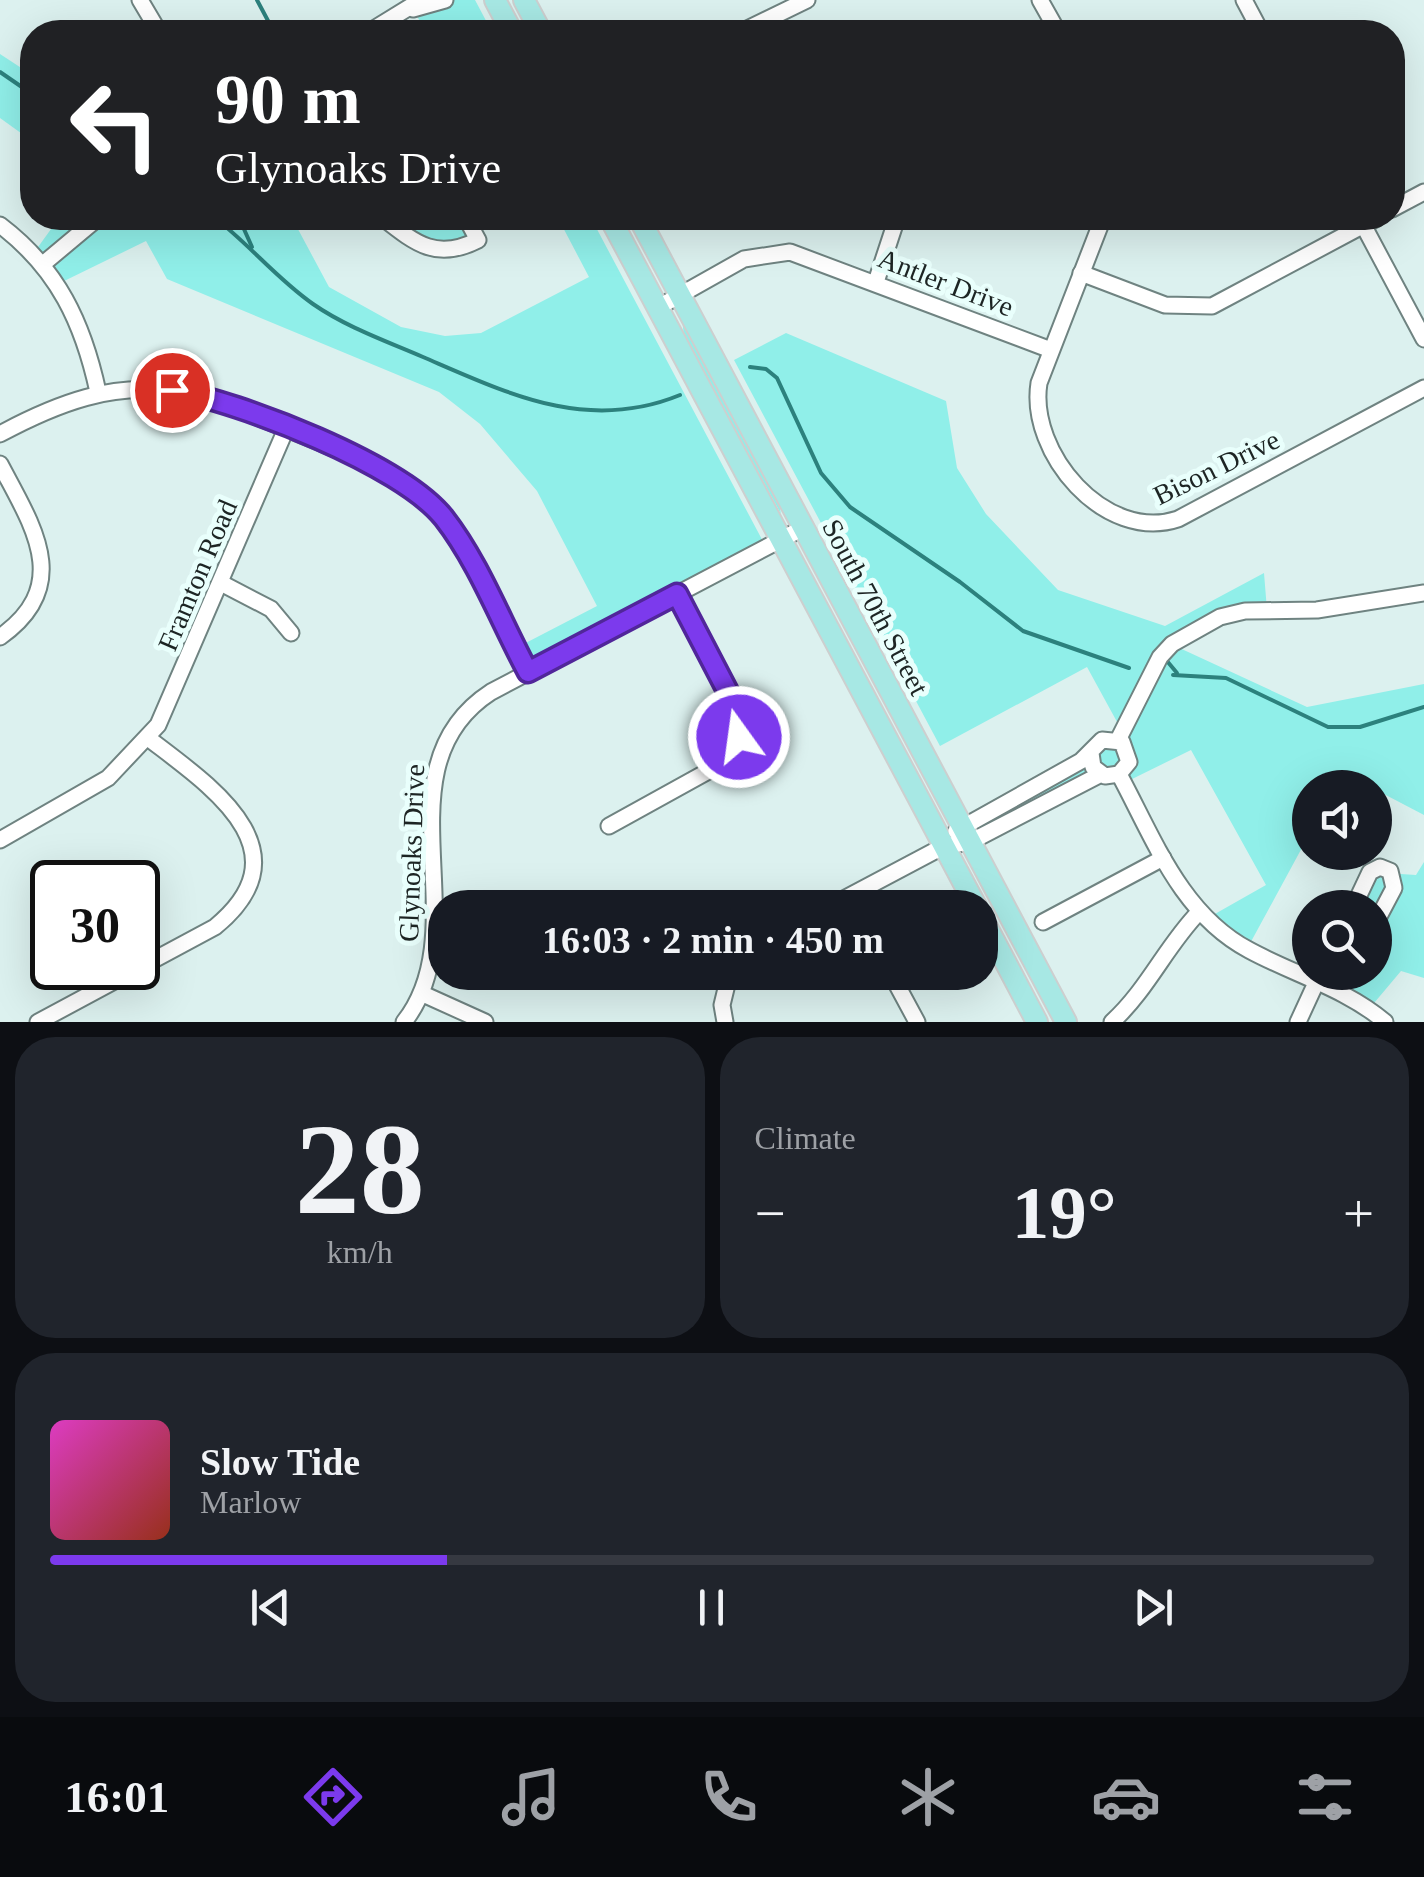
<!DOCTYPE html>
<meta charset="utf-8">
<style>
body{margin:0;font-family:Georgia,serif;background:#20242c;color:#f1f3f6;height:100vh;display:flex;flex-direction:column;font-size:38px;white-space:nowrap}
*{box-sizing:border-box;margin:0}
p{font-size:32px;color:#9ea1a6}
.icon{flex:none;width:55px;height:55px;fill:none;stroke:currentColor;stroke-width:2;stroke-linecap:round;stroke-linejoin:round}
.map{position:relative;height:1022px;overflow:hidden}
.details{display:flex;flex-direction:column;gap:15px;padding:15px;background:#0d0f14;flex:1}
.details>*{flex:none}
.top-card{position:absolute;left:20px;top:20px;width:1385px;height:210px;border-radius:40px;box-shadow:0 10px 40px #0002;background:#202124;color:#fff;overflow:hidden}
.fabs{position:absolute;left:1292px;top:770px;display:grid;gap:20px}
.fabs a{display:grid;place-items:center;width:100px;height:100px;border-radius:50%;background:#171b24;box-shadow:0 10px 40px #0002;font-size:50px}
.speed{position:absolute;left:30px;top:860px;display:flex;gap:20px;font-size:50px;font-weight:700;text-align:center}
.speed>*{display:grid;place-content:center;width:130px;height:130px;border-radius:50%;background:#171b24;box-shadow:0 10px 40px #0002;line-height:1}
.speed .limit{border:5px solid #111;border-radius:15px;background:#fff;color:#111}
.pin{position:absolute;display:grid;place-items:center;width:85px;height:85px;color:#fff;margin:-42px;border:5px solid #fff;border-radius:50%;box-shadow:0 2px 10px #0007}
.me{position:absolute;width:110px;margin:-55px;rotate:346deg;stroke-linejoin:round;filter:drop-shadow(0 0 8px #0008)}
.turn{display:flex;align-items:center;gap:35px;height:210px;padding:0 30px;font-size:45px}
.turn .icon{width:130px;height:130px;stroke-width:2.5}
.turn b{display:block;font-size:70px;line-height:85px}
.big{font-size:75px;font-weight:700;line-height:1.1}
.details .widget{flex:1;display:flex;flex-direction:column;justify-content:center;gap:15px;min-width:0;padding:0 35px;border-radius:40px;background:#20242c}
.details .dial{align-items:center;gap:0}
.dial b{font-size:130px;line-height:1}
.song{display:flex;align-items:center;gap:30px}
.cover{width:120px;height:120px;border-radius:15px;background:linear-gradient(135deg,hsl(310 70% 55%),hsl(10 70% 35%))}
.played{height:10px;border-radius:5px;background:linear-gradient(90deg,#7c3aed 30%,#363941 30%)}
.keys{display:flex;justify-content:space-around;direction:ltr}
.heat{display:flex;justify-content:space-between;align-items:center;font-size:55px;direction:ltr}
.details .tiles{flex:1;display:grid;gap:15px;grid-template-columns:1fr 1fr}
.widget:last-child{grid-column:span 2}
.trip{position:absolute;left:428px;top:890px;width:570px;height:100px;border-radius:40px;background:#171b24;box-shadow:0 10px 40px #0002;font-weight:700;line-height:100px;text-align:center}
.menu{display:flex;height:160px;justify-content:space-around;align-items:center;background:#090b0e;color:#9ea1a6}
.menu .icon{width:70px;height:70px}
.menu .selected{color:#7c3aed}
.menu b{font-size:45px;color:#f1f3f6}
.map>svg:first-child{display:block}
.green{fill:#90efe9}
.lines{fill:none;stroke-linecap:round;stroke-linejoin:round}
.stream{stroke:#2c817d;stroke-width:4}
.minor-casing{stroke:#6f8381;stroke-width:19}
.major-casing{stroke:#cdcfcf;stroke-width:24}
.minor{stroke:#fff;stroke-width:15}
.major{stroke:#a7e8e4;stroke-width:20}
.route-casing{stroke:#51269a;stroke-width:25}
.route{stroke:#7c3aed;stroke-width:18}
.labels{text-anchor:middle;stroke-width:10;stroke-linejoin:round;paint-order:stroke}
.street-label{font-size:28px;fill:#1d2524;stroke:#e9fffc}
</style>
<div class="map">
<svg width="1424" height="1022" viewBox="0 0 1424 1022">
<rect width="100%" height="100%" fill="#dcf1ef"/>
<g class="green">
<path d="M445,0H475L492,32H426L413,9Z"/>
<path d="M0,54L32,75V141L0,118Z"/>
<path d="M59,218H292L329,287L401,327L445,336L481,333L589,277L558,218H591L766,547L528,672L516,648L597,606L537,491L480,424L439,392L167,279L146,241L58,284L33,254Z"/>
<path d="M383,218H466L478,240L450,252Z"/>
<path d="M682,317L778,497L781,514L684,338Z"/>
<path d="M786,333L946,401L957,468L986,514L1058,590L1165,626L1264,573L1267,610L1245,611L1173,645L1307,707L1424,684V815L1380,792L1375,800V788H1310V833L1247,949L1206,919L1266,885L1191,750L1124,783L1119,774L986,833L977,816L1122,731L1087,667L940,746L734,360Z"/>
<path d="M1424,862V978L1401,971L1369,1009L1316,983L1321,973L1375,972V908L1353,907L1370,872L1416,875Z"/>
</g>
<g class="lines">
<g class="stream">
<path d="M257,0L274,32"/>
<path d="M0,72L32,94"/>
<path d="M215,218C249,244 277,279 313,304C346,327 386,341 423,357C509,394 587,433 680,395"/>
<path d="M239,218L252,247"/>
<path d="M750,367L766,369L777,378L821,473L850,507L960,582L1023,631L1129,668"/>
<path d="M1167,661L1177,673"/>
<path d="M1173,675L1226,678L1328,727H1360L1424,707"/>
</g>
<g class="minor-casing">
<g id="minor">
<path d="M140,0L159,32"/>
<path d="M1040,0L1058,32"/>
<path d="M1244,0L1261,32"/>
<path d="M413,9L445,0"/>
<path d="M369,32L421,0"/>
<path d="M741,32L807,0"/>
<path d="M1392,209L1424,192"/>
<path d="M383,218C416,244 437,261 478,240L466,218"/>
<path d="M1103,218L1039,383C1028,453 1105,543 1178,519L1424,388"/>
<path d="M1360,219L1424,339"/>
<path d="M0,225C58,269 83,323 98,392"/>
<path d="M43,264L98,218"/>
<path d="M1081,273L1165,305L1212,306L1377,218"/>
<path d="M876,282L897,218"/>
<path d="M657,308L744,259L790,252L1051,350"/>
<path d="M0,434C132,363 185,386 316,441C355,458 398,471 429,502C474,547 499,617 528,672"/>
<path d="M0,464C32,525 74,585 0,637"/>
<path d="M221,583L271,609L291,633"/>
<path d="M1118,740L1160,657L1172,644L1220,617L1245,611L1317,610L1424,593"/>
<path d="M1119,774C1154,839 1181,914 1249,950C1293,974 1347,989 1385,1022"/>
<path d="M609,826L714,768L739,737L728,692L677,594"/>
<path d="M956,831L1081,761L1102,740L1122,742L1129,762L1119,774L1105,776L1093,767L1091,753"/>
<path d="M0,840L108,778L158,725L286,429"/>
<path d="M827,908L944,846L970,842L1101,774"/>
<path d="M1353,908L1370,872L1380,867L1390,871L1394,888L1375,924"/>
<path d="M1043,922L1163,858"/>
<path d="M890,972L917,1022"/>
<path d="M423,994L485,1022"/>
<path d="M38,1022L215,927C309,850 209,785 148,738"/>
<path d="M404,1022C480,925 374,768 491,692L803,528"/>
<path d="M725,1022L722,1005L730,972"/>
<path d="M1112,1022C1148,989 1166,946 1199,912"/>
<path d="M1298,1022L1321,972"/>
</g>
</g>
<g class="major-casing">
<g id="major">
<path d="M495,0L512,32"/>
<path d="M524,0L541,32"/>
<path d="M610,218L977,908"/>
<path d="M639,218L1066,1022"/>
<path d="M980,914L1037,1022"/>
</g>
</g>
<use href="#minor" class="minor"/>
<use href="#major" class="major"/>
</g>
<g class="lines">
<g class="route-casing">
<path id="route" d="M172,390C240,402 401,464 444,518C479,563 501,622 528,672L677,594L728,692L739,737"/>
</g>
<use href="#route" class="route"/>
</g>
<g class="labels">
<g class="street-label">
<text transform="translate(946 282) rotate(21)" y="10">Antler Drive</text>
<text transform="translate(1216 467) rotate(-26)" y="10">Bison Drive</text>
<text transform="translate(197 575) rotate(-67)" y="10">Framton Road</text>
<text transform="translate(876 607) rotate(62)" y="10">South 70th Street</text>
<text transform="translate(411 853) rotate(-88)" y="10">Glynoaks Drive</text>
</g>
</g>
</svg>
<div class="fabs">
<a><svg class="icon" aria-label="sound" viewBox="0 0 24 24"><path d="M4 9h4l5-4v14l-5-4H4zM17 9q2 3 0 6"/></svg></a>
<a><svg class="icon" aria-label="search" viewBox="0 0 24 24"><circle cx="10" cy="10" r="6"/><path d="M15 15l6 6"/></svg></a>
</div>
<div class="speed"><div class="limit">30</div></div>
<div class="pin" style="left:172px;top:390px;background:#d93025"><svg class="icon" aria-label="arrive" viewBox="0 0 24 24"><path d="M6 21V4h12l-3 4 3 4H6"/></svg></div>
<svg class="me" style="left:739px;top:737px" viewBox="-20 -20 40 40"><circle r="17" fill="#7c3aed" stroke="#fff" stroke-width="3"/><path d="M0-11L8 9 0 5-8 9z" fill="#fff"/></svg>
<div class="trip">16:03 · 2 min · 450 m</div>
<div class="top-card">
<div class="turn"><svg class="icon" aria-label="left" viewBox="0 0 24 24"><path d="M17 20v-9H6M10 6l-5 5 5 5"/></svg><div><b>90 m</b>Glynoaks Drive</div></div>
</div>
</div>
<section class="details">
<div class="tiles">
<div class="widget dial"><b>28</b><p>km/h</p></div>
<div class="widget"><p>Climate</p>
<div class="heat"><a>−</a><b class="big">19°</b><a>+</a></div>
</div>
<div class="widget">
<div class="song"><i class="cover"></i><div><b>Slow Tide</b><p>Marlow</p></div></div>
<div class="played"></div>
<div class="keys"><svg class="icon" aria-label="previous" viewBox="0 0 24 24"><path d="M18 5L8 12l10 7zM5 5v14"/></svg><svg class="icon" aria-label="pause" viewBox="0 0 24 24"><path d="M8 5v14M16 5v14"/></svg><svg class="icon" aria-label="next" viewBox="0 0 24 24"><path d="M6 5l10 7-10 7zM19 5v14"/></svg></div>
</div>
</div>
</section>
<nav class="menu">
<b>16:01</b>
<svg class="icon selected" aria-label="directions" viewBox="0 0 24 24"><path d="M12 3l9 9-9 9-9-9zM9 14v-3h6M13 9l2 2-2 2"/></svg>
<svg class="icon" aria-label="music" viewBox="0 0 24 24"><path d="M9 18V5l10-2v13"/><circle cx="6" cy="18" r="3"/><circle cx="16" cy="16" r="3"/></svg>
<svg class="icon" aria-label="phone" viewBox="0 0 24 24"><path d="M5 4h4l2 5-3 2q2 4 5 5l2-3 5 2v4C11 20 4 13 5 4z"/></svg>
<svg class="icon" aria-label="climate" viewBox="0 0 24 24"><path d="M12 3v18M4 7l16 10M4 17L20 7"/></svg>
<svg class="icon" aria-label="car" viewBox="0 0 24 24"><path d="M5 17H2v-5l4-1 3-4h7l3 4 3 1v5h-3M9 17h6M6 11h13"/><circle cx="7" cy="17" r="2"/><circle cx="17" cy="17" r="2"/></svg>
<svg class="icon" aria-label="filters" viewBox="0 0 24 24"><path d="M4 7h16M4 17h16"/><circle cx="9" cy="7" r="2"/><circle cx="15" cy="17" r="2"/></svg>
</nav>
